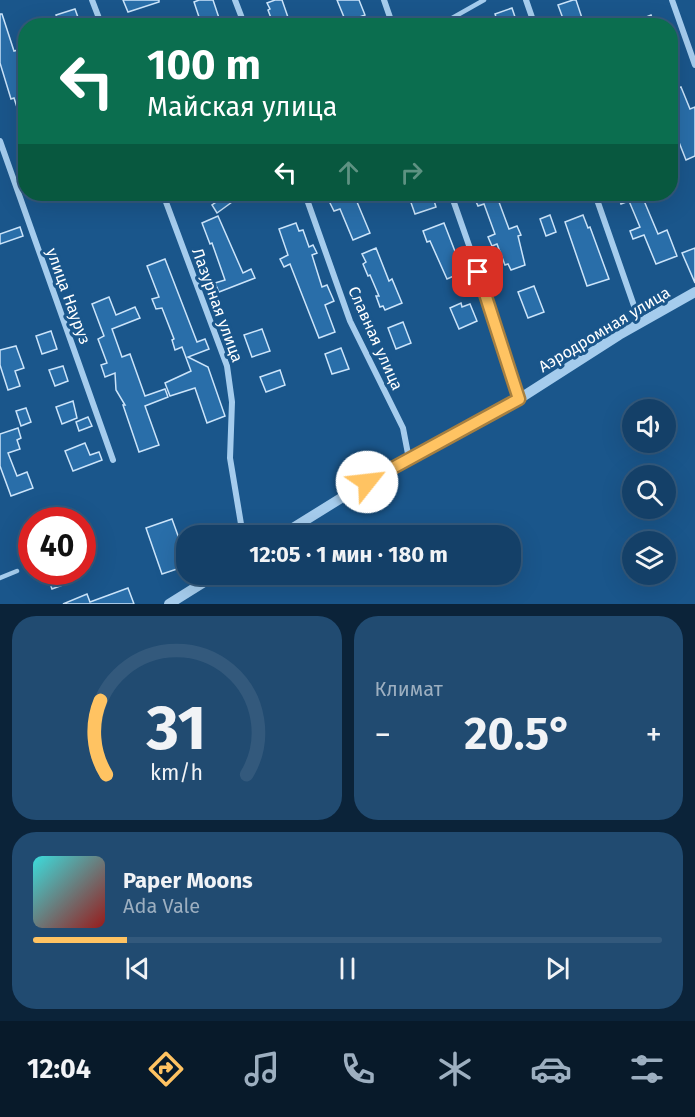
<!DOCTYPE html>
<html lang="ru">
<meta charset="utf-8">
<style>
body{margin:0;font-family:"Fira Sans",sans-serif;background:#214b71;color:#f1f3f6;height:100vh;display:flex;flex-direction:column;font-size:22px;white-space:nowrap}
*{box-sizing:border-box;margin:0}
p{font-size:20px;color:#9dafc0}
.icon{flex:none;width:33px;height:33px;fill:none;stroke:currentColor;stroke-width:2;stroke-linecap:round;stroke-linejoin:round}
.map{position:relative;height:604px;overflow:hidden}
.side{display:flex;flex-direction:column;gap:12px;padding:12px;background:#0b2339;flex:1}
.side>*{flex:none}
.top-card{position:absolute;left:18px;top:18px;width:660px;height:183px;border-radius:24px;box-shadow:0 6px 24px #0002,0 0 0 2px #33597c;background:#0b6e4f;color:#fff;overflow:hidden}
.controls{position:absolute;left:622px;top:399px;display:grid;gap:12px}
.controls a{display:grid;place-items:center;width:54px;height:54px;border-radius:50%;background:#144068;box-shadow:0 6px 24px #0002,0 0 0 2px #33597c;font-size:30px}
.speed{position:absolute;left:18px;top:507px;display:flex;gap:12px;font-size:30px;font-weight:700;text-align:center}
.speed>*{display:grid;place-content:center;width:78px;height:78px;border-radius:50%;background:#144068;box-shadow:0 6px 24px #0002,0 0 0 2px #33597c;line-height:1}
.speed .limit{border:9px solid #d22;background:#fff;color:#111}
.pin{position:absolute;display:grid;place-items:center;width:51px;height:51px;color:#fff;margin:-26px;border-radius:12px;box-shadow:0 3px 9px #0006}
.me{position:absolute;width:66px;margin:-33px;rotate:61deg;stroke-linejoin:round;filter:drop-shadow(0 0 4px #0008)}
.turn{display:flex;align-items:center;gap:21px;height:126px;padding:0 30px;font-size:27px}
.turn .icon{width:78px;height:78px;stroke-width:2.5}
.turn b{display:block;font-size:42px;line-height:51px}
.lanes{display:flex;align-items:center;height:57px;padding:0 30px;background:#0003;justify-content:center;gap:30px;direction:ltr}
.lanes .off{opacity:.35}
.big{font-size:45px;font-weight:700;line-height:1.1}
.side .card{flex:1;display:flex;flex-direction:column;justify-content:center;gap:9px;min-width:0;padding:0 21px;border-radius:24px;background:#214b71}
.side .dial{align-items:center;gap:0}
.dial svg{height:156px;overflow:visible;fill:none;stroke:#33597c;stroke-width:7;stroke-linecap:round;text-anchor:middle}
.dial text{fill:#f1f3f6;stroke:none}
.song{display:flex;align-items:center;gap:18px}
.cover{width:72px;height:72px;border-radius:9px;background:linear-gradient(135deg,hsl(180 70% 55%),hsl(0 70% 35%))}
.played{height:6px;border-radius:3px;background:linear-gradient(90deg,#ffc362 15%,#33597c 15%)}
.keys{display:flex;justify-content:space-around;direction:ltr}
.heat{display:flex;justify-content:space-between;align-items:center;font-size:33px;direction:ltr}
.side .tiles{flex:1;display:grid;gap:12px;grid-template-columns:1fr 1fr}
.card:last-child{grid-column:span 2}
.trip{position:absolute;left:176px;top:525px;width:345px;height:60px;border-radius:24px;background:#144068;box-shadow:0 6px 24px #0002,0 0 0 2px #33597c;font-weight:700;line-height:60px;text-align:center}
.tab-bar{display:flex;height:96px;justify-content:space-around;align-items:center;background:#081a2a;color:#9dafc0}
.tab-bar .icon{width:42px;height:42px}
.tab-bar .current{color:#ffc362}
.tab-bar b{font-size:27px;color:#f1f3f6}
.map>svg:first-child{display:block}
.building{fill:#296ea9;stroke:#cbe4fa;stroke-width:1.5}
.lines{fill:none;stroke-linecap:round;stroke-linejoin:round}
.service{stroke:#a5cced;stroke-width:4.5}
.minor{stroke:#a5cced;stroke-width:6}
.tertiary{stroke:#a5cced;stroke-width:10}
.route-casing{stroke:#a67f40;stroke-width:15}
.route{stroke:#ffc362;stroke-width:10}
.labels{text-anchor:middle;stroke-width:6;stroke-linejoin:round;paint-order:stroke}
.street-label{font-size:16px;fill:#fff;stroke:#1a568b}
</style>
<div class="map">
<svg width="695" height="604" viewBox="0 0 695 604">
<rect width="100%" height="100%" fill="#1a568b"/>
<g class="building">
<path d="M123,0H159V2L128,12Z"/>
<path d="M199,0H213L220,21L202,26L194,2Z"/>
<path d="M275,0H282L291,26H274L268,10L270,9L267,3Z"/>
<path d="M337,0H359L365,15L346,22Z"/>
<path d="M573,0H576L582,18L565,24L558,5Z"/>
<path d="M512,8L518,26H499L495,14Z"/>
<path d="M75,9L80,23L60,26L56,15Z"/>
<path d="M0,14H2L14,51L18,50L21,59L17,60L26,85V128L24,129L14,98L11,99L0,63Z"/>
<path d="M651,15L655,26H627V25Z"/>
<path d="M681,87L690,109L695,107V156L686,160L673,127L670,128V91Z"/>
<path d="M228,194H243L217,213L212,205Z"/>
<path d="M347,194H377L357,202L370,233L353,240L340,209L334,211L329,201Z"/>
<path d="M408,194H432L436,207L415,214Z"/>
<path d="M485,194H496L509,229L517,226L521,235L518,236L525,265L511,270L508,264L505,265L497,244L492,246L488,237L495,234L484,204L478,206L474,197Z"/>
<path d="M617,194H647L621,204Z"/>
<path d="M642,196L658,234L667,230L677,256L656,264L644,235L633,239L630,231L640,227L629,201Z"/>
<path d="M550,215L556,232L546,236L540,219Z"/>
<path d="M583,215L588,228L590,227L609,279L587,286L565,222Z"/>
<path d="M218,216L243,273L251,269L255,278L219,292L215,283L225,280L212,243L210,244L202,223Z"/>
<path d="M296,223L299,231L303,230L309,247L313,245L317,253L312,255L322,287L327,285L334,301L325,305L335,332L319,338L290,264L284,267L280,259L288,255L279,229Z"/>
<path d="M444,223L463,272L447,279L430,241L427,242L423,231Z"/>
<path d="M20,227L23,236L0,244V234Z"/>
<path d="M376,248L389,281L392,279L402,303L385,310L383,306L380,307L376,296H379L370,275L368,276L363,264L366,262L362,254Z"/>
<path d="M695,248V283L682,253Z"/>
<path d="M165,259L197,342L205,339L209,349L188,357L208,367L225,416L207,423L195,388L170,396L165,383L191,371L182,347L175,350L172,340L174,339L162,308L156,309L152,299L159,297L147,266Z"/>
<path d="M534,286L544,312L528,318L518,292Z"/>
<path d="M109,297L116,315L135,307L140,318L112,329L122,357L130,354L145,396L165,389L168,397L145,406L159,445L139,452L123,405H125L116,390L115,373L105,377L101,365L107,363L98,339L104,336L92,304Z"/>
<path d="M461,303L462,307L470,304L477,321L459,329L450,308Z"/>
<path d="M403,322L411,343L396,349L388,328Z"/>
<path d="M262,329L270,351L252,357L244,335Z"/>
<path d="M51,331L57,349L42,354L36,336Z"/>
<path d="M16,346L24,368L15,371L20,386L8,390L0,365V350Z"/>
<path d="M341,348L349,369L332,374L325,354Z"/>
<path d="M63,366L68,381L55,386L49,370Z"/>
<path d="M280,370L285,385L266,392L260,377Z"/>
<path d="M73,401L77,418L62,424L56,407Z"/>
<path d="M26,408L31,422L21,426L16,411Z"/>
<path d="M88,417L92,426L79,431L76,422Z"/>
<path d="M18,428L21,438L17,440L20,449L8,453L17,476L27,472L33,488L11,496L0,466V434Z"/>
<path d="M85,443L90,455L99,452L102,460L73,471L65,451Z"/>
<path d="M172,519L186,558V566L162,574L146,528Z"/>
<path d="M46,572H73L76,580L52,589Z"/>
<path d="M128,588L134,604H63L87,594L90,602Z"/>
</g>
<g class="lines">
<g class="service">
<path d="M438,26L484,0"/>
<path d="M0,578L17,571"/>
</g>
<g class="minor">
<path d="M92,0L102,26"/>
<path d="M235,0L245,26"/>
<path d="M384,0L393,26"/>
<path d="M526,0L535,26"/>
<path d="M672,0L695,65"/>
<path d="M0,141L113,460"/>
<path d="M163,194L227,366L232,402L230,458L243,536"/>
<path d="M305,194L350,321L403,428L409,459"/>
<path d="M451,194L492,311L519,399"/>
<path d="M595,194L640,323"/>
</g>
<g class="tertiary">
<path d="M280,536L367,482L519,399L619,335L695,292"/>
<path d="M169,604L217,574"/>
</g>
</g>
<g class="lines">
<g class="route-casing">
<path id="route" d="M367,482L519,399L478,272"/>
</g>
<use href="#route" class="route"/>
</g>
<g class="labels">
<g class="street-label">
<text transform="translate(69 296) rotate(70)" y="6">улица Науруз</text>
<text transform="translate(218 305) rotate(70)" y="6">Лазурная улица</text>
<text transform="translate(604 329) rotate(-31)" y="6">Аэродромная улица</text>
<text transform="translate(376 338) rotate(66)" y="6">Славная улица</text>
</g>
</g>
</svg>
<div class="controls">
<a><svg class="icon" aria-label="sound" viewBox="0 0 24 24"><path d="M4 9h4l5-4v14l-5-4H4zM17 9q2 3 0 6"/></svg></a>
<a><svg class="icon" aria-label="search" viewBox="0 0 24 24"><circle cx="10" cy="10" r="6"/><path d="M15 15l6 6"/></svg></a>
<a><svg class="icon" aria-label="layers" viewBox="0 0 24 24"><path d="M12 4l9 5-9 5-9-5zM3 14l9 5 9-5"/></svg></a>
</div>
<div class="speed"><div class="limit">40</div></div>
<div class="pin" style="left:478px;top:272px;background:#d93025"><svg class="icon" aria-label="arrive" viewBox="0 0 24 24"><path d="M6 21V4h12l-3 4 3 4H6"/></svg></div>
<svg class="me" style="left:367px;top:482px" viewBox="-20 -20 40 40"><circle r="19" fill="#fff"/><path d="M0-13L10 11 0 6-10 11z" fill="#ffc362"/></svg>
<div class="trip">12:05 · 1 мин · 180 m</div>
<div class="top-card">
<div class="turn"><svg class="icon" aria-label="left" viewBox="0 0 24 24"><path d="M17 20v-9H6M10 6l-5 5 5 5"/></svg><div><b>100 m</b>Майская улица</div></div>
<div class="lanes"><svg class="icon" aria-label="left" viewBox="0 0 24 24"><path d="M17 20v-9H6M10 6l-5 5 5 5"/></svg><svg class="icon off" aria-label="ahead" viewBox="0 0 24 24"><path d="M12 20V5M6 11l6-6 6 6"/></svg><svg class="icon off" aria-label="right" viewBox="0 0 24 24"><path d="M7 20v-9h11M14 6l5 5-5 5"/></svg></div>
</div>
</div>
<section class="side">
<div class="tiles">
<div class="card dial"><svg viewBox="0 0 100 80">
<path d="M14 69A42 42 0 1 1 86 69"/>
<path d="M14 69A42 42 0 0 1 11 31" stroke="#ffc362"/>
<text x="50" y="56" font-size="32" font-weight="700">31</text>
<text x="50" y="72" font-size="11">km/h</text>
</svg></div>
<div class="card"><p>Климат</p>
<div class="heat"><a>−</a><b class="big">20.5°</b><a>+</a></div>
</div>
<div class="card">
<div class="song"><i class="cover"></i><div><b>Paper Moons</b><p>Ada Vale</p></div></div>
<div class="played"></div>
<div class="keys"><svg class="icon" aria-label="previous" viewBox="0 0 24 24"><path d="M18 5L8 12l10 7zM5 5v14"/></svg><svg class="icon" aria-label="pause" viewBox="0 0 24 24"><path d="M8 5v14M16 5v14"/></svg><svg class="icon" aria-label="next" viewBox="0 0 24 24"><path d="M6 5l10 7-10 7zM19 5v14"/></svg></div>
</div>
</div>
</section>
<nav class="tab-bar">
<b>12:04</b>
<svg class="icon current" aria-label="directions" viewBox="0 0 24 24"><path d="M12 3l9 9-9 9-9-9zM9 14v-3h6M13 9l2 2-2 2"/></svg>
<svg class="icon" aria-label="music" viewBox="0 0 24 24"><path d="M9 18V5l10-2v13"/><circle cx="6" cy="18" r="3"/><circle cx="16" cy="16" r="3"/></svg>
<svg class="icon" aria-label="phone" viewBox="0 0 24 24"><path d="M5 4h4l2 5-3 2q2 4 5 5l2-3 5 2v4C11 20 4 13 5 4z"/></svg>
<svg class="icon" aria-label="climate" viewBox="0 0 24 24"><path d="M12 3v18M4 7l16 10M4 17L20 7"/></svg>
<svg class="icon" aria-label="car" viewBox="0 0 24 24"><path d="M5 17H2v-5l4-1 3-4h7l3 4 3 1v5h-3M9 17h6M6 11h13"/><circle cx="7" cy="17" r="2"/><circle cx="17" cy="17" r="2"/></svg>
<svg class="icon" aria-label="filters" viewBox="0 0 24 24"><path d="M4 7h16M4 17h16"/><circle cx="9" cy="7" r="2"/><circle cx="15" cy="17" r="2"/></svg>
</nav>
